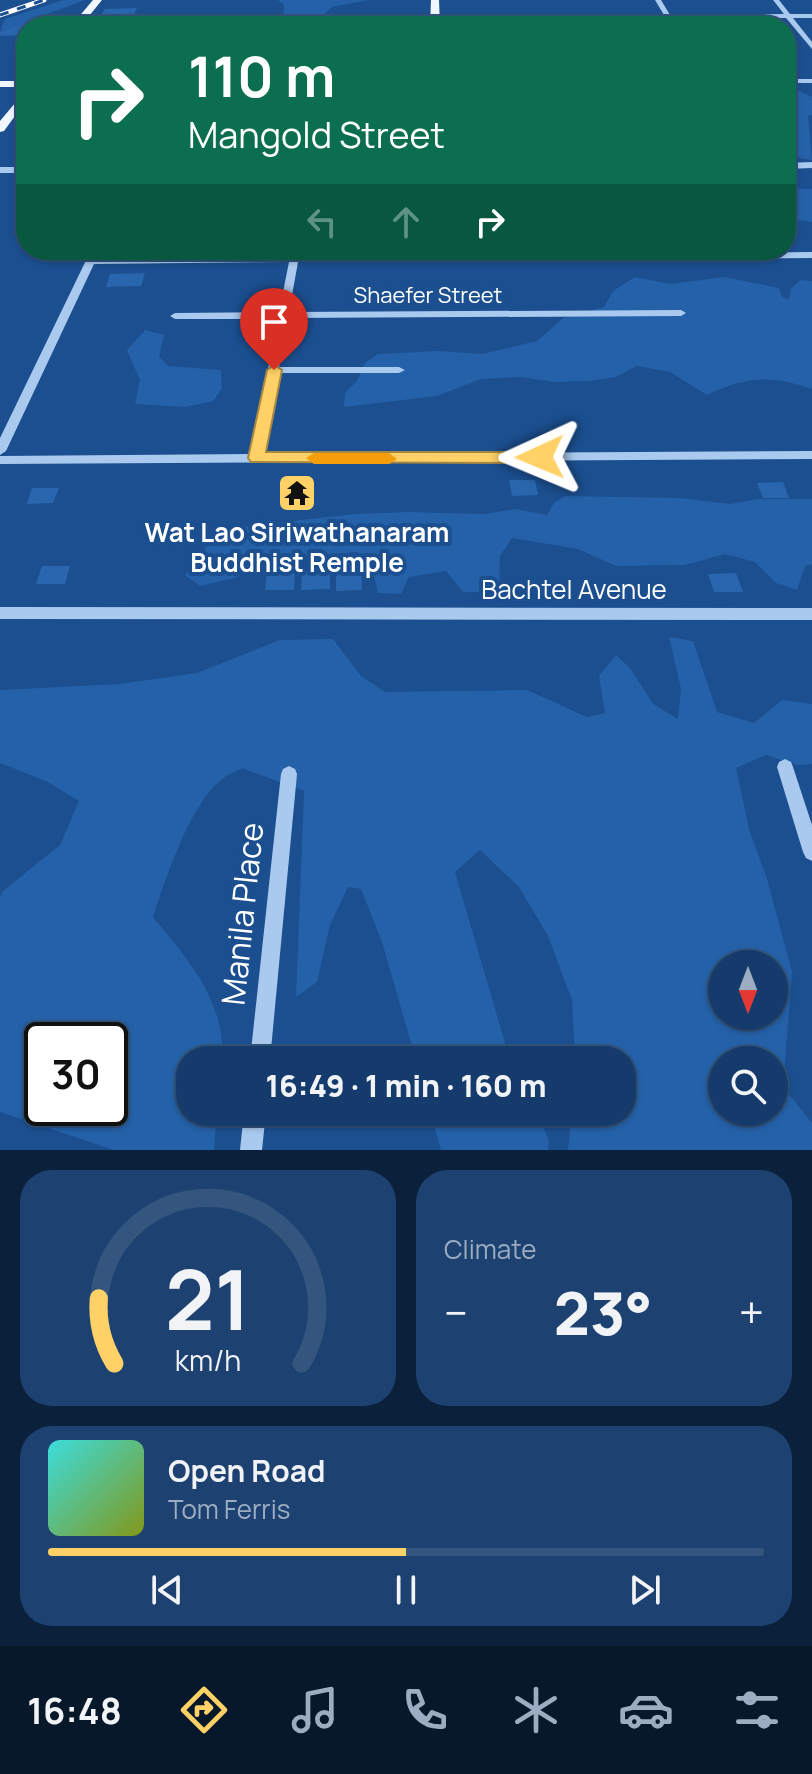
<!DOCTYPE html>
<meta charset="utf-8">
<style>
body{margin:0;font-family:Manrope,sans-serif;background:#1d4271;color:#f1f3f6;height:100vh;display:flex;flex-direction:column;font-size:30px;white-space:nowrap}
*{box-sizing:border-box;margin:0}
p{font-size:26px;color:#9dadc1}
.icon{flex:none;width:44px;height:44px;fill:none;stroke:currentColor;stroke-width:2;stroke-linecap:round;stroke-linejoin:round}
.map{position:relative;height:1150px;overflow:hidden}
.side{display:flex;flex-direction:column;gap:20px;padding:20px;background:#0b203b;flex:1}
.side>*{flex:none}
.banner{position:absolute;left:16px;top:16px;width:780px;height:244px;border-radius:32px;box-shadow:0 2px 6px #0004,0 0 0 2px #33557e;background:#0b6e4f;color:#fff;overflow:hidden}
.needle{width:52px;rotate:180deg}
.controls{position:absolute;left:708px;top:950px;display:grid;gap:16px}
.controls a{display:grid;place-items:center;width:80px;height:80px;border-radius:50%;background:#143b6b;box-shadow:0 2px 6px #0004,0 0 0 2px #33557e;font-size:40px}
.speed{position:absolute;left:24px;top:1022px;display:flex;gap:16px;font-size:40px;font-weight:700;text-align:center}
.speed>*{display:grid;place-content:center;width:104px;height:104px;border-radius:50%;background:#143b6b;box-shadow:0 2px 6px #0004,0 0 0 2px #33557e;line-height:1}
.speed .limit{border:4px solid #111;border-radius:12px;background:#fff;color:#111}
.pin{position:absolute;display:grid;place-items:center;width:68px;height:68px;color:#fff;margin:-82px -34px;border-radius:50% 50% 50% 0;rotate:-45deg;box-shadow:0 0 8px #0007}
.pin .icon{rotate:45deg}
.me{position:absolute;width:88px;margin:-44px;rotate:269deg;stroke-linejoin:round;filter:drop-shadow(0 0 6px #0008)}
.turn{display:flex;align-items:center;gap:28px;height:168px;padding:0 40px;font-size:36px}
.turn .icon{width:104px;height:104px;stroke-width:2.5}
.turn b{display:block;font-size:56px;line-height:68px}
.lanes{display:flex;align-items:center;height:76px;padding:0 40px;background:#0003;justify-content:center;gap:40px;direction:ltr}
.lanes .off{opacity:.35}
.big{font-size:60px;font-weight:800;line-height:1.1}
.side .card{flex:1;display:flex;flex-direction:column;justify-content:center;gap:12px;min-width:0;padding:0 28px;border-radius:32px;background:#1d4271}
.side .dial{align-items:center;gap:0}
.dial svg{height:208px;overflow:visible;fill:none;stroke:#33557e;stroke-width:7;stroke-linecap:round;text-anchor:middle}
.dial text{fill:#f1f3f6;stroke:none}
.song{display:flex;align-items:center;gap:24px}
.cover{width:96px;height:96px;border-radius:12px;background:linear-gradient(135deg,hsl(180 70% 55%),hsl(70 70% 35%))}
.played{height:8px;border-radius:4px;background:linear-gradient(90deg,#ffd166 50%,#33557e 50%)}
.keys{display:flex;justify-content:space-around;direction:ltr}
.heat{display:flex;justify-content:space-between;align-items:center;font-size:44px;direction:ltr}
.side .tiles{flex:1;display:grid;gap:20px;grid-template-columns:1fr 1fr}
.card:last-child{grid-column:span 2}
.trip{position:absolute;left:176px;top:1046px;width:460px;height:80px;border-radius:32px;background:#143b6b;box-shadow:0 2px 6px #0004,0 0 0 2px #33557e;font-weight:800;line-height:80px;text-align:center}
.dock{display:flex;height:128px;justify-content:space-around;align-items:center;background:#08182b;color:#9dadc1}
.dock .icon{width:56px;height:56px}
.dock .on{color:#ffd166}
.dock b{font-size:36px;color:#f1f3f6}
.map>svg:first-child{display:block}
.green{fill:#2461a8;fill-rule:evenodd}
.building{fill:#2a66ad}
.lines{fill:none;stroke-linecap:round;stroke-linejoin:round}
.minor{fill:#a9c9ee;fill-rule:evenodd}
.major{fill:#f0f6ff;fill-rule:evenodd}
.rail-casing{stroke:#fff;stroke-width:5}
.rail{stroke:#1b4f8f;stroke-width:3;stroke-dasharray:9;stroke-linecap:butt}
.route{fill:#ffd166;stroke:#a68842;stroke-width:2}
.slow{fill:#f59e0b}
.labels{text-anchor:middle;stroke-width:8;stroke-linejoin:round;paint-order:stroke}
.far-street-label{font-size:22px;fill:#fff;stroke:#1b4f8f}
.poi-label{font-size:26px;font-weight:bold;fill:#fff;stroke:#1b4f8f}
.street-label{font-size:26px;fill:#fff;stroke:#1b4f8f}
.near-street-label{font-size:32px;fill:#fff;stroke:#1b4f8f}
</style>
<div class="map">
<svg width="812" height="1150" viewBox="0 0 812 1150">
<rect width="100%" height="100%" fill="#1b4f8f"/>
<g class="green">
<path d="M63,0H85L0,32L5,19Z"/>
<path d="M278,0H369L332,7L322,16H283L284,5Z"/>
<path d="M786,90H797L812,97V115L808,116L812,160L800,158L786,144V104L799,101Z"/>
<path d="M786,188L812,189V222L786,218Z"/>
<path d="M635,277L670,284L725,277L779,288L782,297L789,299L791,289L800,280L812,281V389C771,375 746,376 707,395L670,372L637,366L616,377L589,381L554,382L521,377L481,379L437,396L344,407L345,393L357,381L365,363L378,354L439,351L482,354L537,341L563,318L604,307L613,291Z"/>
<path d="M145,330L164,335L159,356L168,366L221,370L222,389L213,401L185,407L135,404L140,380L127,350Z"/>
<path d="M565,496L680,498L730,504L758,499H812V564L805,566L797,590L776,583L755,562L725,554L685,565L616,566L578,549L512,538L500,556L499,592H463L446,571L409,577L401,594L378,593L374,576L378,560L356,552L261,561L235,578L200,586L185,575L209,544L240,527L354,514L408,512L484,514L516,509L547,515L554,503Z"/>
<path d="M669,637L693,641L717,712L754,723L782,700L812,704V764L797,765L766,755L736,768L749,829L767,879L792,972L783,1087L812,1123V1150H568L572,1112H622V1060H575L572,1000L548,936L519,887L480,850L455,872L510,1060H416L382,942L361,889L348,887L330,925L317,982L296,997L304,791L242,768C235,772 226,775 220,781C190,805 165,880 153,917C187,958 227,1003 222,1060H190V1112H217L214,1150H114L0,1112V897L3,891L60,845L79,801L48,782L0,763V690L120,684L197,673L280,640L333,639L361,676L385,692L527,690L587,717L605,713L599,676L616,655L630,668L653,704L678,719L681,689ZM722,964H774V1016H722ZM42,1040H110V1108H42ZM722,1060H774V1112H722Z"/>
<path d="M430,1112H537L549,1141L548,1150H441Z"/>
</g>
<g class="building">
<path d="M137,8L134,15H101L105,9Z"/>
<path d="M35,19H68L63,26H26V35L0,36V32Z"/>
<path d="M145,273L141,286L106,287L110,274Z"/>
<path d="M509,480H535L538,495L512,496Z"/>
<path d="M783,482L789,498H763L757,483Z"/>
<path d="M32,488H59L53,503L27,504Z"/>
<path d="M361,563L362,590L336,591V564Z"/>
<path d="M42,566H70L65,584H36Z"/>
<path d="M295,571L294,590H265L267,572Z"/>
<path d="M302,571H330V589L301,590Z"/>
<path d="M736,573L743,592H714L708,574Z"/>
</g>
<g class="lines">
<g class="minor">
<path d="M655,0H661L670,15L784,14L773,0H779L790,14H812V18H793L812,42V49L786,18L81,21L78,19L81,17L664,15Z"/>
<rect x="786" y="79" width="26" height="4"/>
<path d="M812,162V168L786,169V163Z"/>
<rect x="0" y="167" width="26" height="6"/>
<path d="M91,250H101L97,258L812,252V258L298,262L289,312L681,310L686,313L681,316L288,318L279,367H399L405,370L399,373H278L263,454L812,451V459L0,464V456L251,454L278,319H175L170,316L175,313L279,312L289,262L94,264L6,451L0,455V438Z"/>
<path d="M0,607L812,608V620L0,619Z"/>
<path d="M785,759L791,762L793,767L812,825V861L806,858L803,852L777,767L779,762Z"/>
<path d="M289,766L295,769L297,774L270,1060H250L281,774L283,769Z"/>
<path d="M244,1112H266L262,1150H240Z"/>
</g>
<g class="major">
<path d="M93,0H102L81,26H71Z"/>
<path d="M431,0H439L440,26H430Z"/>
<rect x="0" y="81" width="26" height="6"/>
<path d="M26,90V101L4,131L0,132V121Z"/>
</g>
<g class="rail-casing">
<path id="rail" d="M0,15L44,0"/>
</g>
<use href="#rail" class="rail"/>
</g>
<path class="route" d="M274,365L282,370L266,452H540L548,457L540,463L251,462L248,458L267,370Z"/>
<path class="slow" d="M314,453H389L397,459L389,464H314L306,458Z"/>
<defs>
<g id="temple-square" transform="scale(2)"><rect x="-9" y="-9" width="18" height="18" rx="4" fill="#ffd166" stroke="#1b4f8f"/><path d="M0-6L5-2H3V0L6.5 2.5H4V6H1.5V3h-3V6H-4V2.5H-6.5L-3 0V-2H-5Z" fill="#111"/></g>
</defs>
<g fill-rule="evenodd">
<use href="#temple-square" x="297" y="493"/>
</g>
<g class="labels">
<g class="far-street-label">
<text x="428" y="303">Shaefer Street</text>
</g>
<g class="poi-label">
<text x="297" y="542">Wat Lao Siriwathanaram<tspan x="297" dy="30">Buddhist Remple</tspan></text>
</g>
<g class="street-label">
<text x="574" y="599">Bachtel Avenue</text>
</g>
<g class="near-street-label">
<text transform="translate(243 914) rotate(-84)" y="11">Manila Place</text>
</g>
</g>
</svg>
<div class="controls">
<a><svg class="needle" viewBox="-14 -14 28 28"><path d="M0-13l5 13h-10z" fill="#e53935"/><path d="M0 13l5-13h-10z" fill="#9dadc1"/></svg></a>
<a><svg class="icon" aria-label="search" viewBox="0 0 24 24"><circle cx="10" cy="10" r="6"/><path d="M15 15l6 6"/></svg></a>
</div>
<div class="speed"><div class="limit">30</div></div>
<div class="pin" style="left:274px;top:370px;background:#d93025"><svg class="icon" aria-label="arrive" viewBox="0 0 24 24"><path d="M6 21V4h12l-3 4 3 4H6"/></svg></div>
<svg class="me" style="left:540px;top:457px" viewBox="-20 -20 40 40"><path d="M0-17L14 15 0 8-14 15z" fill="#ffd166" stroke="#fff" stroke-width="4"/></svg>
<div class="trip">16:49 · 1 min · 160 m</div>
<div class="banner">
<div class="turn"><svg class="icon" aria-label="right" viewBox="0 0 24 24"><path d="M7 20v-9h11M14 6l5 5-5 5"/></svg><div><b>110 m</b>Mangold Street</div></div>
<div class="lanes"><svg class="icon off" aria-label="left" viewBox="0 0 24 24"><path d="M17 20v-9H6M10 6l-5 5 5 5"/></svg><svg class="icon off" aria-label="ahead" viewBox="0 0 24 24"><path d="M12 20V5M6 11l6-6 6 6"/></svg><svg class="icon" aria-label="right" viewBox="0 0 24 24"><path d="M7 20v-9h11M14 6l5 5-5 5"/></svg></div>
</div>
</div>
<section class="side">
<div class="tiles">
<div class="card dial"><svg viewBox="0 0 100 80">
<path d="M14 69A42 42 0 1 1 86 69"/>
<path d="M14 69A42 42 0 0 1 8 44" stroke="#ffd166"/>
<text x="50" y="56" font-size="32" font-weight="700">21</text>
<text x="50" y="72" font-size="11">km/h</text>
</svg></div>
<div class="card"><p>Climate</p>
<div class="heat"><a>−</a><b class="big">23°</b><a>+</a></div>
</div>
<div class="card">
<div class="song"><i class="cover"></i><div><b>Open Road</b><p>Tom Ferris</p></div></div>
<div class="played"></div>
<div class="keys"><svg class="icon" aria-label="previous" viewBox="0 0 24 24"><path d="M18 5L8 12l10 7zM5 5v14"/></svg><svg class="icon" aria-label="pause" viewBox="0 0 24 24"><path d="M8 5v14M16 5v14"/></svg><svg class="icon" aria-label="next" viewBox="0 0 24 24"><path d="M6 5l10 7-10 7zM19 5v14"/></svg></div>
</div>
</div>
</section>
<nav class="dock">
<b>16:48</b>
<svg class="icon on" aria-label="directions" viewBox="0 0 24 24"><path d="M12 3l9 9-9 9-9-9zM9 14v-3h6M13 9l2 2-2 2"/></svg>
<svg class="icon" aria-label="music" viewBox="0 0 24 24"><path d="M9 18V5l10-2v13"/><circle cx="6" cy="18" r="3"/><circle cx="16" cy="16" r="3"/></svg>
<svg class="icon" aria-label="phone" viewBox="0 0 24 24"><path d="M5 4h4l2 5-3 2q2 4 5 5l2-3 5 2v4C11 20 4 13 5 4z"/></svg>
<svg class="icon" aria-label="climate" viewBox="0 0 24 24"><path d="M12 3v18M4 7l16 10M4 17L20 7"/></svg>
<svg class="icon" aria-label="car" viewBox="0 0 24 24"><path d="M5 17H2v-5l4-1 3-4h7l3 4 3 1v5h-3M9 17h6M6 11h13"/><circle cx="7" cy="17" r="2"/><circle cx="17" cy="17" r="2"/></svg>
<svg class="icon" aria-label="filters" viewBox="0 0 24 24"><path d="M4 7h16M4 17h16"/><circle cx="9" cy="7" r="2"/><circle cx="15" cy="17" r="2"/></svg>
</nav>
